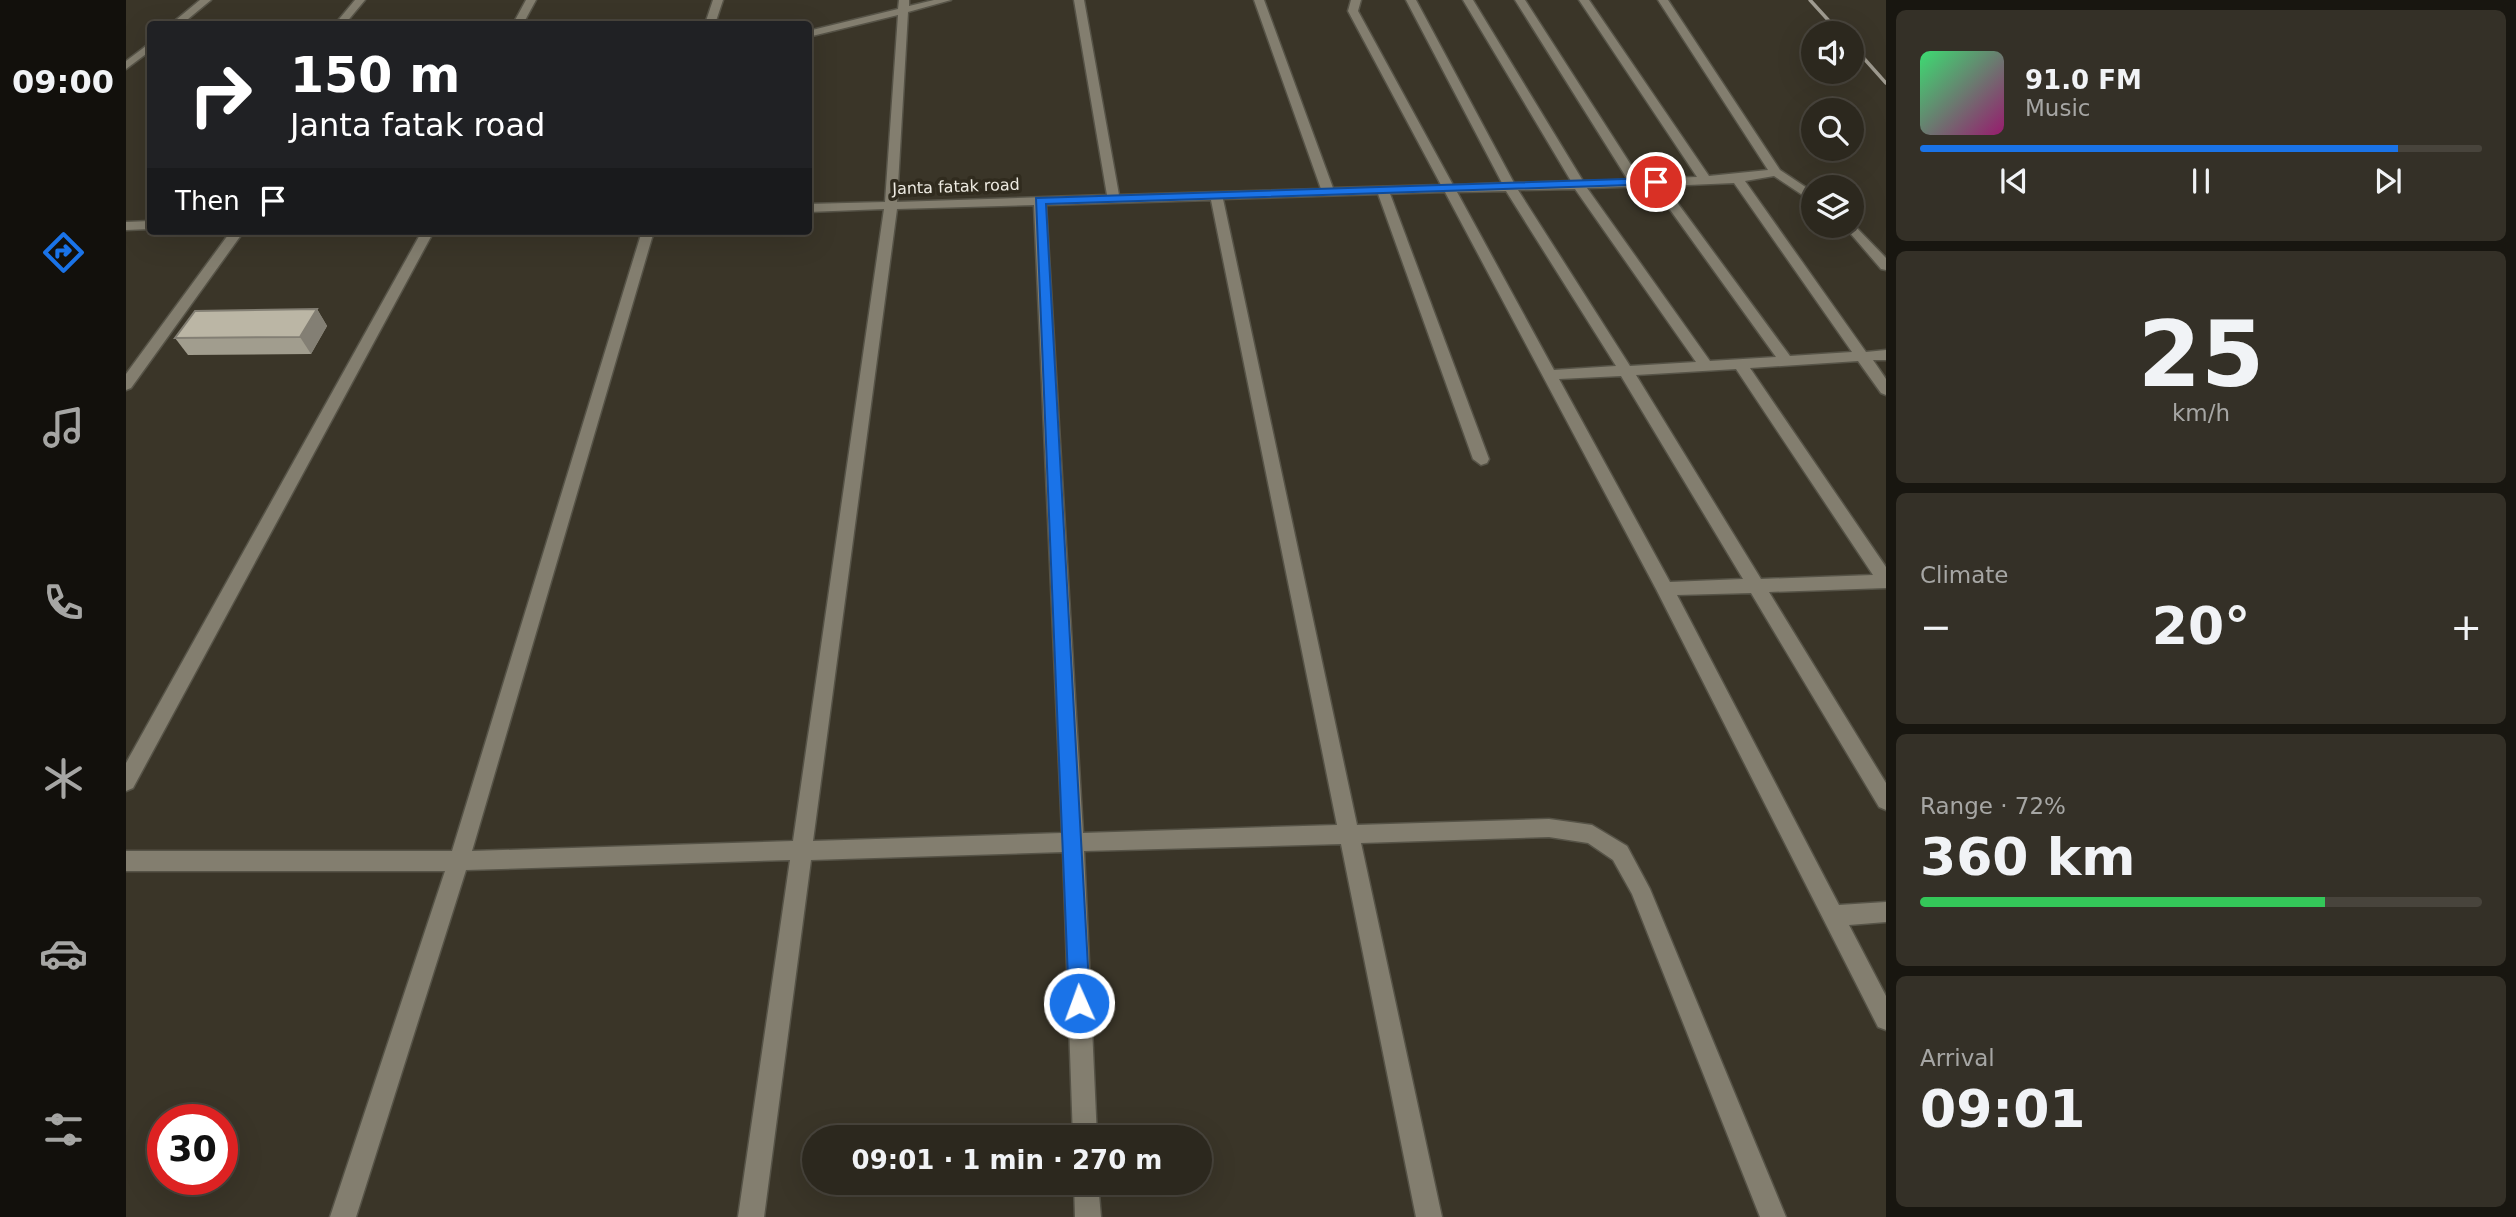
<!DOCTYPE html>
<meta charset="utf-8">
<style>
body{margin:0;font-family:"DejaVu Sans",sans-serif;background:#343027;color:#f1f3f6;height:100vh;display:flex;flex-direction:column;font-size:26px;white-space:nowrap}
*{box-sizing:border-box;margin:0}
p{font-size:23px;color:#a6a6a4}
.icon{flex:none;width:38px;height:38px;fill:none;stroke:currentColor;stroke-width:2;stroke-linecap:round;stroke-linejoin:round}
.map{position:relative;flex:1;overflow:hidden}
.drawer{display:flex;flex-direction:column;gap:10px;padding:10px;background:#181610;width:630px}
.drawer>*{flex:none}
.hud{position:absolute;left:21px;top:21px;width:665px;height:214px;border-radius:7px;box-shadow:0 7px 28px #0002,0 0 0 2px #48443c;background:#202124;color:#fff;overflow:hidden}
.controls{position:absolute;left:1675px;top:21px;display:grid;gap:14px}
.controls a{display:grid;place-items:center;width:63px;height:63px;border-radius:50%;background:#2c281e;box-shadow:0 7px 28px #0002,0 0 0 2px #48443c;font-size:35px}
.speed{position:absolute;left:21px;top:1104px;display:flex;gap:14px;font-size:35px;font-weight:700;text-align:center}
.speed>*{display:grid;place-content:center;width:91px;height:91px;border-radius:50%;background:#2c281e;box-shadow:0 7px 28px #0002,0 0 0 2px #48443c;line-height:1}
.speed .limit{border:10px solid #d22;background:#fff;color:#111}
.pin{position:absolute;display:grid;place-items:center;width:60px;height:60px;color:#fff;margin:-30px;border:4px solid #fff;border-radius:50%;box-shadow:0 2px 7px #0007}
.me{position:absolute;width:77px;margin:-38px;rotate:358deg;stroke-linejoin:round;filter:drop-shadow(0 0 5px #0008)}
.turn{display:flex;align-items:center;gap:24px;height:147px;padding:0 28px;font-size:32px}
.turn .icon{width:91px;height:91px;stroke-width:2.5}
.turn b{display:block;font-size:49px;line-height:60px}
.then{display:flex;align-items:center;height:66px;padding:0 28px;background:#0003;gap:14px;font-size:26px}
.big{font-size:52px;font-weight:700;line-height:1.1}
.drawer .widget{flex:1;display:flex;flex-direction:column;justify-content:center;gap:10px;min-width:0;padding:0 24px;border-radius:10px;background:#343027}
.drawer .dial{align-items:center;gap:0}
.dial b{font-size:91px;line-height:1}
.song{display:flex;align-items:center;gap:21px}
.cover{width:84px;height:84px;border-radius:10px;background:linear-gradient(135deg,hsl(140 70% 55%),hsl(320 70% 35%))}
.played{height:7px;border-radius:4px;background:linear-gradient(90deg,#1a73e8 85%,#48443c 85%)}
.keys{display:flex;justify-content:space-around;direction:ltr}
.heat{display:flex;justify-content:space-between;align-items:center;font-size:38px;direction:ltr}
.charge{height:10px;border-radius:5px;background:linear-gradient(90deg,#34c759 72%,#48443c 0)}
.trip{position:absolute;left:676px;top:1125px;width:410px;height:70px;border-radius:35px;background:#2c281e;box-shadow:0 7px 28px #0002,0 0 0 2px #48443c;font-weight:700;line-height:70px;text-align:center}
main{display:flex;flex:1;min-height:0}
.menu{display:flex;flex-direction:column;width:126px;justify-content:space-around;align-items:center;background:#12100c;color:#a6a6a4}
.menu .icon{width:49px;height:49px}
.menu .current{color:#1a73e8}
.menu b{font-size:32px;color:#f1f3f6}
.map>svg:first-child{display:block}
.lines{fill:none;stroke-linecap:round;stroke-linejoin:round}
.service-casing{stroke:#565347;stroke-width:3}
.minor-casing{stroke:#565347;stroke-width:3}
.service{fill:#837e6f;fill-rule:evenodd}
.minor{fill:#837e6f;fill-rule:evenodd}
.rail{stroke:#9f9b90;stroke-width:3.5}
.wall{fill:#a19d8e}
.shaded-wall{fill:#837f74}
.building{fill:#bbb6a5;stroke:#837f74;stroke-width:2}
.route{fill:#1a73e8;stroke:#114b97;stroke-width:2}
.labels{text-anchor:middle;stroke-width:7;stroke-linejoin:round;paint-order:stroke}
.far-street-label{font-size:16px;fill:#eeebe2;stroke:#302b1e}
</style>
<main>
<nav class="menu">
<b>09:00</b>
<svg class="icon current" aria-label="directions" viewBox="0 0 24 24"><path d="M12 3l9 9-9 9-9-9zM9 14v-3h6M13 9l2 2-2 2"/></svg>
<svg class="icon" aria-label="music" viewBox="0 0 24 24"><path d="M9 18V5l10-2v13"/><circle cx="6" cy="18" r="3"/><circle cx="16" cy="16" r="3"/></svg>
<svg class="icon" aria-label="phone" viewBox="0 0 24 24"><path d="M5 4h4l2 5-3 2q2 4 5 5l2-3 5 2v4C11 20 4 13 5 4z"/></svg>
<svg class="icon" aria-label="climate" viewBox="0 0 24 24"><path d="M12 3v18M4 7l16 10M4 17L20 7"/></svg>
<svg class="icon" aria-label="car" viewBox="0 0 24 24"><path d="M5 17H2v-5l4-1 3-4h7l3 4 3 1v5h-3M9 17h6M6 11h13"/><circle cx="7" cy="17" r="2"/><circle cx="17" cy="17" r="2"/></svg>
<svg class="icon" aria-label="filters" viewBox="0 0 24 24"><path d="M4 7h16M4 17h16"/><circle cx="9" cy="7" r="2"/><circle cx="15" cy="17" r="2"/></svg>
</nav>
<div class="map">
<svg width="1760" height="1217" viewBox="0 0 1760 1217">
<rect width="100%" height="100%" fill="#3a3528"/>
<g class="lines">
<g class="service-casing">
<path id="service" d="M1257,187L1263,191L1363,459L1361,463L1355,465L1347,459L1251,191Z"/>
</g>
<g class="minor-casing">
<g id="minor">
<path d="M74,0H85L56,24H45Z"/>
<path d="M229,0H239L219,24H209Z"/>
<path d="M400,0H410L397,24H387Z"/>
<path d="M587,0H597L589,24H579Z"/>
<path d="M773,0H783V6L808,0H825L782,12L771,202L981,195L948,0H958L993,195L1195,189L1128,0H1138L1207,188L1315,185L1222,11L1225,0H1235L1232,11L1327,185L1376,183L1280,0H1290L1388,183L1445,181L1337,0H1347L1457,181L1502,180L1389,0H1399L1514,179L1571,177L1453,0H1463L1583,176L1642,170L1532,0H1542L1654,170L1687,192V202L1648,176L1619,181L1740,352L1760,350V360H1747L1760,379V395L1755,393L1732,361L1624,368L1760,567V588L1643,592L1760,783V810L1753,807L1625,593L1551,595L1713,905L1760,902V922L1723,925L1760,996V1030L1752,1027L1530,589L1319,192L1097,199L1231,825L1423,819L1466,825L1501,846L1524,889L1660,1217H1634L1506,894L1487,860L1462,843L1423,837L1235,843L1316,1217H1290L1215,844L958,851L971,1138H947L937,852L685,860L638,1217H612L664,860L340,870L230,1217H204L319,871H0V851H326L516,231H528L346,851L667,841L758,209L682,212V204L759,202L772,15L682,37V31L772,9ZM1608,183L1726,352L1664,356L1539,186ZM1527,186L1650,357L1584,361L1461,188ZM1449,189L1570,362L1504,366L1392,190ZM1380,191L1490,366L1428,370L1331,192ZM1085,200L1211,825L957,833L920,205ZM908,205L936,833L687,841L771,209ZM1610,369L1747,575L1635,579L1510,375ZM1495,376L1617,579L1544,582L1433,379Z"/>
<path d="M24,43V51L0,69V61Z"/>
<path d="M24,221V229L0,230V222Z"/>
<path d="M1726,223L1760,258V270L1755,269L1718,226H1726Z"/>
<path d="M105,231H118L5,388L0,390V374Z"/>
<path d="M296,231H308L7,788L0,791V763Z"/>
<path d="M948,1183H972L975,1217H949Z"/>
</g>
</g>
<use href="#service" class="service"/>
<use href="#minor" class="minor"/>
<g class="rail">
<path d="M1684,0L1714,33"/>
<path d="M1726,45L1760,83"/>
</g>
</g>
<path class="wall" d="M191,309L201,326L185,354L62,355L49,338Z"/>
<path class="shaded-wall" d="M191,309L201,326L185,354L174,337Z"/>
<path class="building" d="M191,309L174,337L49,338L69,311Z"/>
<path class="route" d="M1530,178L1534,179V184L920,204L964,1003L961,1010L953,1013L946,1010L943,1003L910,198Z"/>
<g class="labels">
<g class="far-street-label">
<text transform="translate(830 186) rotate(-2)" y="6">Janta fatak road</text>
</g>
</g>
</svg>
<div class="controls">
<a><svg class="icon" aria-label="sound" viewBox="0 0 24 24"><path d="M4 9h4l5-4v14l-5-4H4zM17 9q2 3 0 6"/></svg></a>
<a><svg class="icon" aria-label="search" viewBox="0 0 24 24"><circle cx="10" cy="10" r="6"/><path d="M15 15l6 6"/></svg></a>
<a><svg class="icon" aria-label="layers" viewBox="0 0 24 24"><path d="M12 4l9 5-9 5-9-5zM3 14l9 5 9-5"/></svg></a>
</div>
<div class="speed"><div class="limit">30</div></div>
<div class="pin" style="left:1530px;top:182px;background:#d93025"><svg class="icon" aria-label="arrive" viewBox="0 0 24 24"><path d="M6 21V4h12l-3 4 3 4H6"/></svg></div>
<svg class="me" style="left:953px;top:1003px" viewBox="-20 -20 40 40"><circle r="17" fill="#1a73e8" stroke="#fff" stroke-width="3"/><path d="M0-11L8 9 0 5-8 9z" fill="#fff"/></svg>
<div class="trip">09:01 · 1 min · 270 m</div>
<div class="hud">
<div class="turn"><svg class="icon" aria-label="right" viewBox="0 0 24 24"><path d="M7 20v-9h11M14 6l5 5-5 5"/></svg><div><b>150 m</b>Janta fatak road</div></div>
<div class="then">Then<svg class="icon" aria-label="arrive" viewBox="0 0 24 24"><path d="M6 21V4h12l-3 4 3 4H6"/></svg></div>
</div>
</div>
<section class="drawer">
<div class="widget">
<div class="song"><i class="cover"></i><div><b>91.0 FM</b><p>Music</p></div></div>
<div class="played"></div>
<div class="keys"><svg class="icon" aria-label="previous" viewBox="0 0 24 24"><path d="M18 5L8 12l10 7zM5 5v14"/></svg><svg class="icon" aria-label="pause" viewBox="0 0 24 24"><path d="M8 5v14M16 5v14"/></svg><svg class="icon" aria-label="next" viewBox="0 0 24 24"><path d="M6 5l10 7-10 7zM19 5v14"/></svg></div>
</div>
<div class="widget dial"><b>25</b><p>km/h</p></div>
<div class="widget"><p>Climate</p>
<div class="heat"><a>−</a><b class="big">20°</b><a>+</a></div>
</div>
<div class="widget"><p>Range · 72%</p><b class="big">360 km</b><div class="charge"></div></div>
<div class="widget"><p>Arrival</p><b class="big">09:01</b></div>
</section>
</main>
